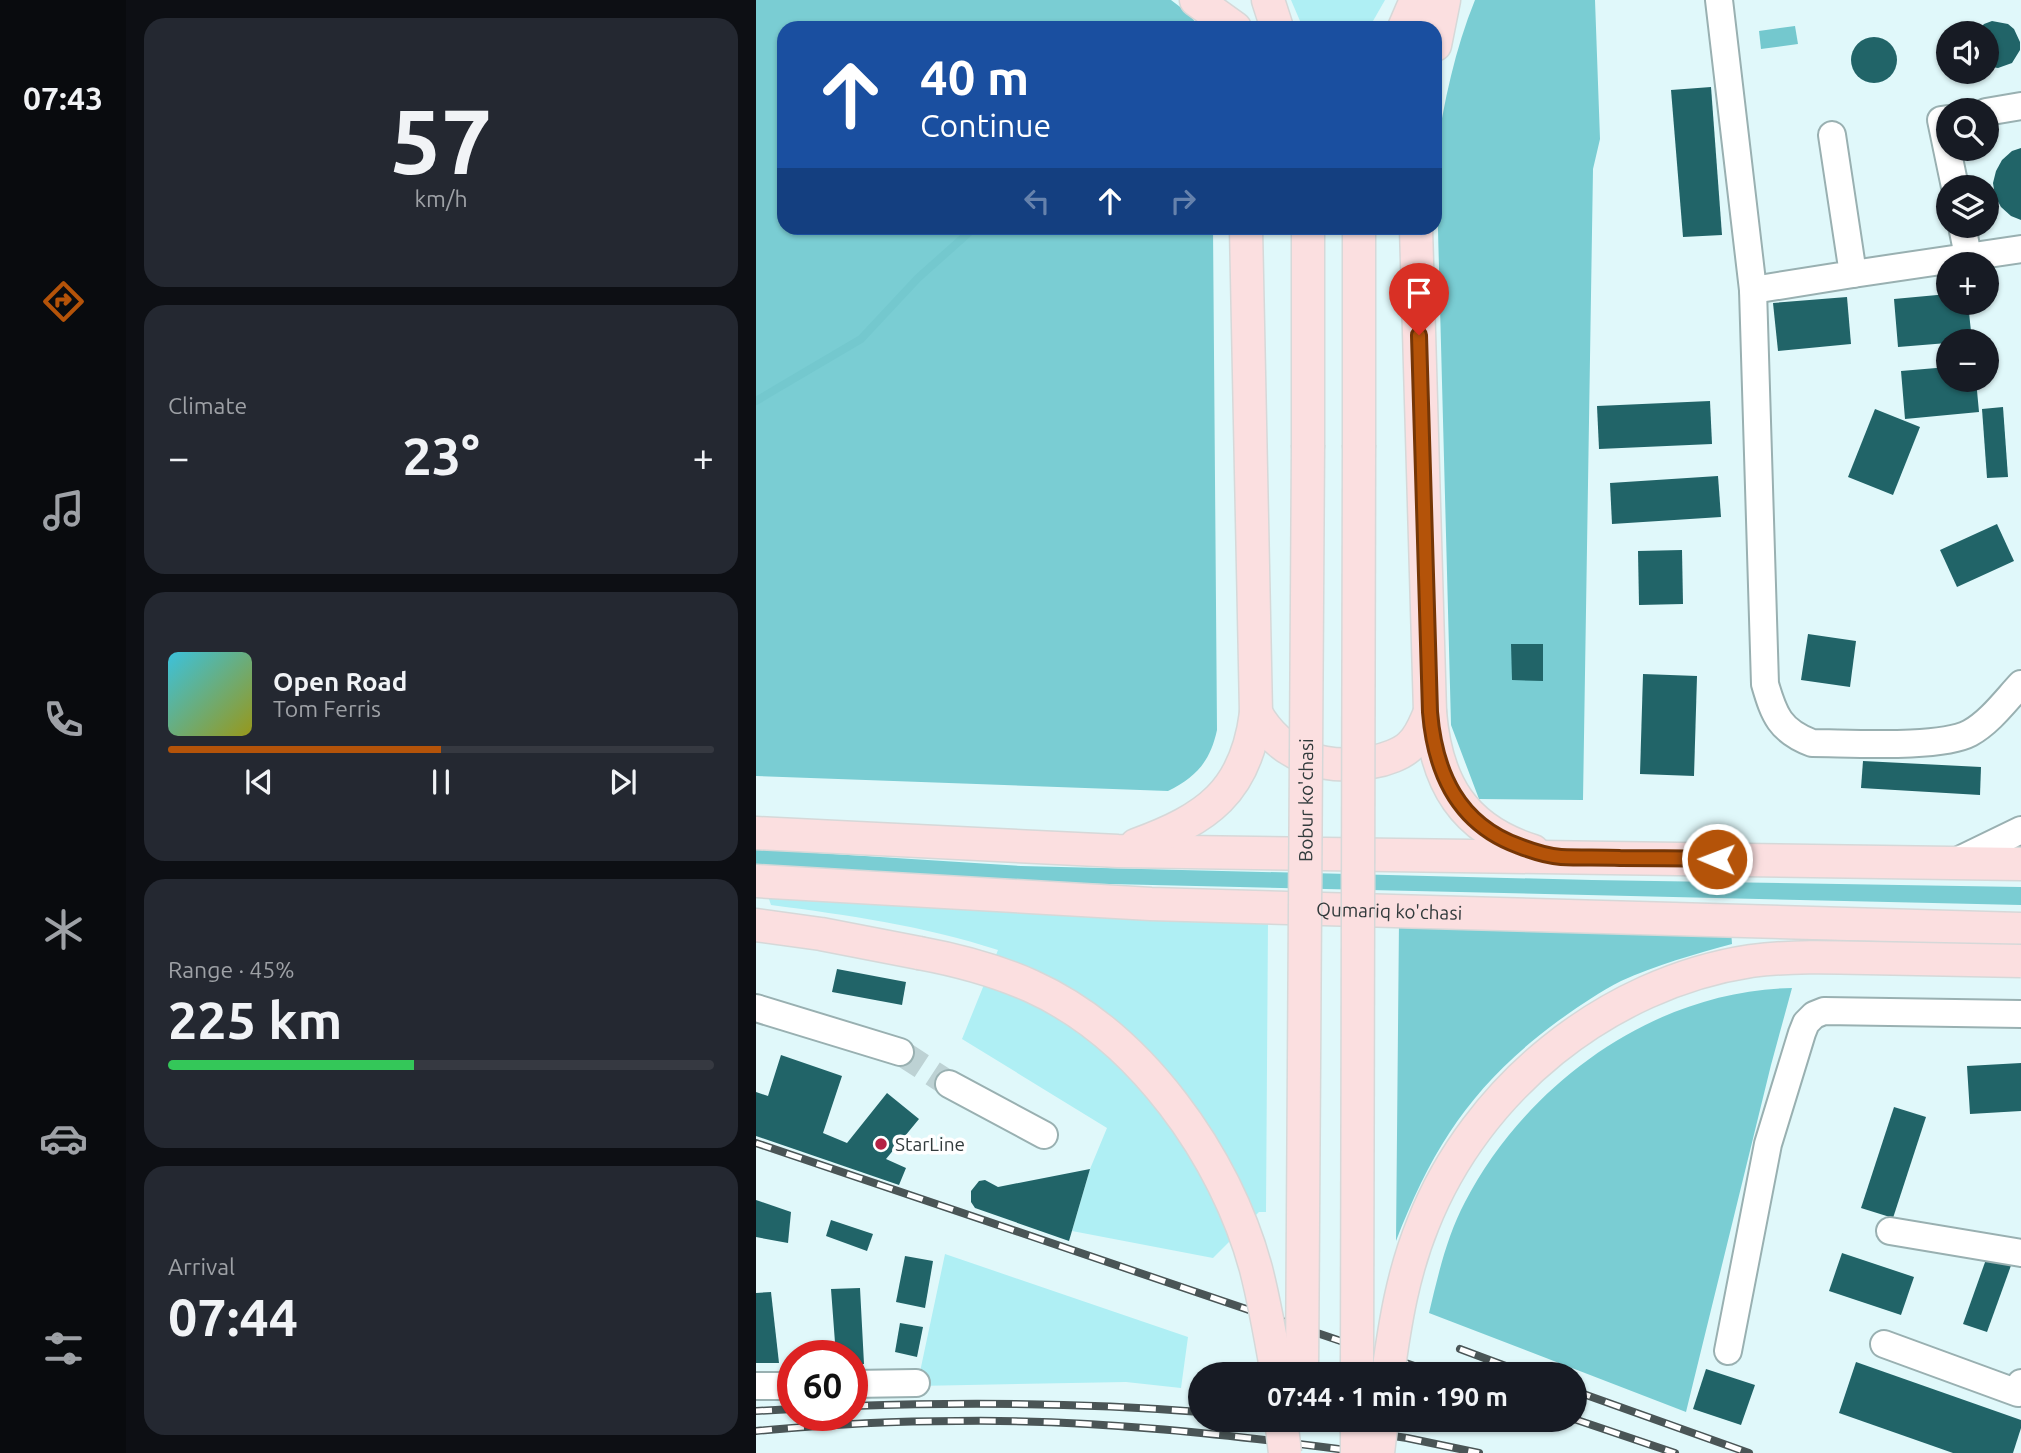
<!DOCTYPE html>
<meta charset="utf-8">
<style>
body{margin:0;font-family:Ubuntu,sans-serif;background:#242831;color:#f1f3f6;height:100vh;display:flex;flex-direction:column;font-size:26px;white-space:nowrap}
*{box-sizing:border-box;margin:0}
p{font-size:23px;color:#9ea1a6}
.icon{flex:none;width:38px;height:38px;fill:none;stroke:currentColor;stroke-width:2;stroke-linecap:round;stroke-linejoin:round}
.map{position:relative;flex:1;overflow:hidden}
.side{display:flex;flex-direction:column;gap:18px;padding:18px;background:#0d0f14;width:630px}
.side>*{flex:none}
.banner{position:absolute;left:21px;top:21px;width:665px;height:214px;border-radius:21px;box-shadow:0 2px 5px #0004;background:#1a4fa0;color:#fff;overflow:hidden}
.fabs{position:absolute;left:1180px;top:21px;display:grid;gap:14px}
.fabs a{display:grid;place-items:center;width:63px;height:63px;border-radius:50%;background:#171b24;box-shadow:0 2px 5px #0004;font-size:35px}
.speed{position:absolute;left:21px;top:1340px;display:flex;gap:14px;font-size:35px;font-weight:700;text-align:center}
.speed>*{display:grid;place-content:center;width:91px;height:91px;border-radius:50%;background:#171b24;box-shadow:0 2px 5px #0004;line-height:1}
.speed .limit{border:10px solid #d22;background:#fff;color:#111}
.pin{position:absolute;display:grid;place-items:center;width:60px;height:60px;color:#fff;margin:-72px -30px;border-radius:50% 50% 50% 0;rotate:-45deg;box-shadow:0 0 7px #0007}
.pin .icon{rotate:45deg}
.me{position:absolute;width:77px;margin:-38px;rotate:271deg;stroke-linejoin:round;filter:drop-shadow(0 0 5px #0008)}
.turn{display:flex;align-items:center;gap:24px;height:147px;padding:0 28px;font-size:32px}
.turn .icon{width:91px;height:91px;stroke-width:2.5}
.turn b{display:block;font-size:49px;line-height:60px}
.lanes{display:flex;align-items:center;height:66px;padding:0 28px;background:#0003;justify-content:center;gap:35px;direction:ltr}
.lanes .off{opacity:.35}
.big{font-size:52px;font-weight:600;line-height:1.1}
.side .widget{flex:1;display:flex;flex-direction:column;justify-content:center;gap:10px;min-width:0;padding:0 24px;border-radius:21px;background:#242831}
.side .dial{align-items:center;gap:0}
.dial b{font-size:91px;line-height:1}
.song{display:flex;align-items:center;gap:21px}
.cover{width:84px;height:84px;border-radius:10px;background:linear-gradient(135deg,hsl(190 70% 55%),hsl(60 70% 35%))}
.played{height:7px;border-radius:4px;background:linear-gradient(90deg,#b45309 50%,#363941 50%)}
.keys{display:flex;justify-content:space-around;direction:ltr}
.heat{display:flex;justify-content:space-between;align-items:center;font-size:38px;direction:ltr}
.charge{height:10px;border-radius:5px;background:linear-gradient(90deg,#34c759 45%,#363941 0)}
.trip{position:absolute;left:432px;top:1362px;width:399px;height:70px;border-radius:35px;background:#171b24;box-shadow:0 2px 5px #0004;font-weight:600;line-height:70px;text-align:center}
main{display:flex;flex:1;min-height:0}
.tabs{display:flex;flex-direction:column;width:126px;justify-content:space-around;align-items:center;background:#090b0e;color:#9ea1a6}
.tabs .icon{width:49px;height:49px}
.tabs .on{color:#b45309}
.tabs b{font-size:32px;color:#f1f3f6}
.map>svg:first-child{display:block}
.green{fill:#afeff4}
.forest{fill:#7acdd3}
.water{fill:#74c8ce}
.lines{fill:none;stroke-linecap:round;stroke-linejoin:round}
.stream{stroke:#74c8ce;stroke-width:8}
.building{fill:#216468}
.minor-tunnel{stroke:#bdd2d4;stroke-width:26;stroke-dasharray:26 13;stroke-linecap:butt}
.minor-casing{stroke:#99b0b1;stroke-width:30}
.major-casing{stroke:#d6d8d8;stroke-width:35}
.minor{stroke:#fff;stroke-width:26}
.major{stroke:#fbdfe0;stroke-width:32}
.rail-casing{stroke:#4a5556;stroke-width:8}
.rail{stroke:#fff;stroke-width:5;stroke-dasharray:16;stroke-linecap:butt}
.major-bridge-casing{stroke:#d6d8d8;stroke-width:35;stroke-linecap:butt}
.major-bridge{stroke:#fbdfe0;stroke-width:32}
.route-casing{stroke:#753606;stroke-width:18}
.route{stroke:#b45309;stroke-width:12}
.poi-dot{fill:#b42244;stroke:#fff;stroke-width:2.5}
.labels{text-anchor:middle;stroke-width:7;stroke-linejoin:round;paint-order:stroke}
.street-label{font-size:19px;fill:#323b3c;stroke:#fff}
.poi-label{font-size:19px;fill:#323b3c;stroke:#fff;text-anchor:start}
</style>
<main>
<nav class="tabs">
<b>07:43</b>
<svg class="icon on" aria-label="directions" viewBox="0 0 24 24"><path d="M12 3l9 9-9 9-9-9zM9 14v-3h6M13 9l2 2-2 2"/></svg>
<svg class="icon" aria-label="music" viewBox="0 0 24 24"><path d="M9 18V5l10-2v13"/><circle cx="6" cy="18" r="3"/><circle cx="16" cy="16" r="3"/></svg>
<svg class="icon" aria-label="phone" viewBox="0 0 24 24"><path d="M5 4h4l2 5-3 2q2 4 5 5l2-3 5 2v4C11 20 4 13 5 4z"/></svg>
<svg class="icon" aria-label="climate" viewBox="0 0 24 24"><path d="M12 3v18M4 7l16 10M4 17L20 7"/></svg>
<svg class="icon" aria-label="car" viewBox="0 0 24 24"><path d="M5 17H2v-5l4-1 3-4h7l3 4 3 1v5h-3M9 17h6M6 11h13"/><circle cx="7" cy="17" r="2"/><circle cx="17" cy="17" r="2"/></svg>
<svg class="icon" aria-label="filters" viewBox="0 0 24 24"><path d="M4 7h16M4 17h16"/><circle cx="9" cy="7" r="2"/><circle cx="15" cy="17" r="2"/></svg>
</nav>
<section class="side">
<div class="widget dial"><b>57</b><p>km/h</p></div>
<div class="widget"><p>Climate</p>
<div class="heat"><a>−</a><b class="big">23°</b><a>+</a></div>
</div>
<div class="widget">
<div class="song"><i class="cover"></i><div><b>Open Road</b><p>Tom Ferris</p></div></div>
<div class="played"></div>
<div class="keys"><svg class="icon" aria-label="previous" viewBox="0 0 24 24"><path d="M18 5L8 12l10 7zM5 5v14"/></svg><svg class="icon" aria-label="pause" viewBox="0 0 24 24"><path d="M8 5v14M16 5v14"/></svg><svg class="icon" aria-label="next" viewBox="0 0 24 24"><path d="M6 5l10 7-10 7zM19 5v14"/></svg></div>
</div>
<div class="widget"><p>Range · 45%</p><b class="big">225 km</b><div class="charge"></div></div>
<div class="widget"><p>Arrival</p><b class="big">07:44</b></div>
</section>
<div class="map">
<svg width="1265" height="1453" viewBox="0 0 1265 1453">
<rect width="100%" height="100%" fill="#e0f8fa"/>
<g class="green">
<path d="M535,0H629L613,28H547Z"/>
<path d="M12,896L512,920L510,1212H503L457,1258L316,1231L334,1169L351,1128L206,1039L242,950C168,926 92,915 15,905Z"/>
<path d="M189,1254L432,1337L425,1388L370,1382L161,1386Z"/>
</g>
<g class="forest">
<path d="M0,0H415L432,13L444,28H28V228H457L461,730C454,762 440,777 412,791L0,776Z"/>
<path d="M719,0H839L844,139L837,169L827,800L723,799L695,725L680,154C688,102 699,49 719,0Z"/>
<path d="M0,849L265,866L836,880L1265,887V905L266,882L0,865Z"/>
<path d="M643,921L975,930L976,944C939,954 900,965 865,981C843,992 822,1007 802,1021C718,1083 677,1145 640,1241Z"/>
<path d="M1036,988L1015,1065L930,1412L673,1313C682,1275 691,1236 709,1202C771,1083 899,990 1036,988Z"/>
</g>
<path class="water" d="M1039,26L1042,44L1005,49L1003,31Z"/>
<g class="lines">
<path class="stream" d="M0,401L105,339L162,278L218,228"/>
</g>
<g class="building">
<path d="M1236,21L1252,24L1258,29L1264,42V50L1256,63L1242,68L1230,66V33H1220L1228,24Z"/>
<circle cx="1118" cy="60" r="23"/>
<path d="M955,87L966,235L927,237L915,90Z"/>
<path d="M1265,148V220L1255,216L1245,207L1239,196L1237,183L1240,171L1246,160L1256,151Z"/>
<path d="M1192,294V303H1212L1216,341L1142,347L1138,299Z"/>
<path d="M1091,297L1095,344L1022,351L1017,303Z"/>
<path d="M1192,367V380H1220L1223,412L1149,419L1145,371Z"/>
<path d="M954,401L956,444L843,449L841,406Z"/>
<path d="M1247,407L1252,477L1231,478L1226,409Z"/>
<path d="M1119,409L1164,427L1137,495L1092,477Z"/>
<path d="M962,476L965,517L856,524L854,483Z"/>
<path d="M1241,524L1258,561L1201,587L1184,550Z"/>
<path d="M926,550L927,604L883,605L882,551Z"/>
<path d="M1052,634L1100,641L1094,687L1045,680Z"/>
<path d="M755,644H787V681L756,680Z"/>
<path d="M887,674L941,676L938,776L884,774Z"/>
<path d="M1107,761L1225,767L1224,795L1105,788Z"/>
<path d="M81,969L150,982L146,1005L76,992Z"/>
<path d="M25,1055L86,1076L67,1133L91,1143L131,1093L163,1119L130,1159L150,1168L143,1185L0,1136V1092L12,1096Z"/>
<path d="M1265,1063V1111L1214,1114L1211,1066Z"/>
<path d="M1138,1107L1170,1117L1137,1218L1105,1208Z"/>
<path d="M334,1169L313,1241L219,1208L215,1202V1191L223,1181L229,1180L242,1187Z"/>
<path d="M0,1200L35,1212L32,1243L0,1237Z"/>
<path d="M75,1220L117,1234L111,1251L70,1236Z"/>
<path d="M1233,1251L1257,1260L1231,1332L1207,1324Z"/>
<path d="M1086,1253L1158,1277L1145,1315L1073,1291Z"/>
<path d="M149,1256L177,1261L169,1308L140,1302Z"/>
<path d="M104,1288L108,1364L96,1365V1356H80L75,1289Z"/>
<path d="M15,1292L23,1363H0V1293Z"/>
<path d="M144,1323L167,1327L161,1357L139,1352Z"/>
<path d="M1100,1362L1265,1420V1428L1257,1453H1197L1083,1413Z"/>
<path d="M950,1369L999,1385L985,1425L937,1409Z"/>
</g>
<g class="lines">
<path class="minor-tunnel" d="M144,1052L193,1084"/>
<g class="minor-casing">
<g id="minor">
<path d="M963,0L997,290L1009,684C1018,715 1024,731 1056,743C1093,743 1184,749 1214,733C1234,722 1250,700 1265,684"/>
<path d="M1230,112L1265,106"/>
<path d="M1192,119L1185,120L1199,187"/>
<path d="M1206,226L1212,256"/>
<path d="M1097,274L1265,249"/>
<path d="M997,290L1097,274L1076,135"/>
<path d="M1199,862L1265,830"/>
<path d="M0,1008L144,1052"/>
<path d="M193,1084L288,1135"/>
<path d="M1134,1231L1265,1253"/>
<path d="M1128,1344L1262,1393L1265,1383"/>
<path d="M972,1351L1012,1144L1046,1033L1050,1023L1058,1015L1068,1011L1265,1014"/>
<path d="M96,1384L160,1383"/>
<path d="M0,1386H37"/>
</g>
</g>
<g class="major-casing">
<g id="major">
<path d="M440,0L479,28"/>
<path d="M512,0L521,28"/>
<path d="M648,28L660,0"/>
<path d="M679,45L688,0"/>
<path d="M660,228L674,712C680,783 707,829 777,851"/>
<path d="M552,445V228"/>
<path d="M603,445V228"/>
<path d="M500,713C524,756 568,771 616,762C629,760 646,754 655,745C665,736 669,723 674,712"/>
<path d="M0,833L362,851L1265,864"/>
<path d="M380,845C451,819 490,792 500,713L490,228"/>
<path id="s1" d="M0,881L395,904L1265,929"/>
<path d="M0,925L65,934L163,953"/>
</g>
</g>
<use href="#minor" class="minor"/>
<use href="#major" class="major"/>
<g class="rail-casing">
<g id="rail">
<path d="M0,1143L682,1374"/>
<path d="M704,1349L771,1374"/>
<path d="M819,1391L993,1453"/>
<path d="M96,1406C213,1402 328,1403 444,1412"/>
<path d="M0,1411L37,1409"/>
<path d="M523,1419L651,1438L723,1453"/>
<path d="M818,1419L919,1453"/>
<path d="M0,1431C67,1425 134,1421 201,1421C339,1419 477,1435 613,1453"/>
</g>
</g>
<use href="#rail" class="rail"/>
<g class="major-bridge-casing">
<g id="major-bridge">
<path d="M163,953C201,960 239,970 275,986C384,1035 470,1157 500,1269C509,1304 515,1339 521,1374"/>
<path id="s2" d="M546,1374L552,445"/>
<path d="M601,1374L603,445"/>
<path d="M632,1374C639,1323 647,1273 667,1224C720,1089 850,983 995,961C1034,956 1073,957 1111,958C1163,959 1214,960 1265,961"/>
<path d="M525,1419L529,1453"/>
<path d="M601,1419V1453"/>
<path d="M622,1453L626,1419"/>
</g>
</g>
<use href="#major-bridge" class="major-bridge"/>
</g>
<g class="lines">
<g class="route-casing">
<path id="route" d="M663,335L674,712C679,773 702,824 763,846C776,851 791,856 805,857C825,858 845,857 864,858C897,858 929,858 961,859"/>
</g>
<use href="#route" class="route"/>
</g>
<circle class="poi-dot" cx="125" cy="1144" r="7"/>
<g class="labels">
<g class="street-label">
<text dy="7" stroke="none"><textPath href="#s2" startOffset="574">Bobur ko'chasi</textPath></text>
<text dy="7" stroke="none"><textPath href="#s1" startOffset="634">Qumariq ko'chasi</textPath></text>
</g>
<g class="poi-label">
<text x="139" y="1151">StarLine</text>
</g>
</g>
</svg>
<div class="fabs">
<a><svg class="icon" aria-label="sound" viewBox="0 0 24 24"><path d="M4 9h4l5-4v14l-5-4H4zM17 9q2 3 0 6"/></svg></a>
<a><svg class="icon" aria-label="search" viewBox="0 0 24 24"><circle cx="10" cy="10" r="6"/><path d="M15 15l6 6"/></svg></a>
<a><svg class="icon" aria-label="layers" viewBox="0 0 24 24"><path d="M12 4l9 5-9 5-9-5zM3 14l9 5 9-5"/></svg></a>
<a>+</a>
<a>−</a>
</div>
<div class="speed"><div class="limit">60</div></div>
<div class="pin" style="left:663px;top:335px;background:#d93025"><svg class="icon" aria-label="arrive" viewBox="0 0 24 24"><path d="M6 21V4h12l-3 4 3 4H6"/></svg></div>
<svg class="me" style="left:961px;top:859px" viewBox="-20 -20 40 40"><circle r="17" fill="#b45309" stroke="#fff" stroke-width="3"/><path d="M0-11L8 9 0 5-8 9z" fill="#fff"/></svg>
<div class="trip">07:44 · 1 min · 190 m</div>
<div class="banner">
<div class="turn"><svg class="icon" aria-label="ahead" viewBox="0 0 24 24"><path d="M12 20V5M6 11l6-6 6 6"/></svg><div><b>40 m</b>Continue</div></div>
<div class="lanes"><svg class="icon off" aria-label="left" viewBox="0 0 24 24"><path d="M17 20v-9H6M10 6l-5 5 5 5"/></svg><svg class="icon" aria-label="ahead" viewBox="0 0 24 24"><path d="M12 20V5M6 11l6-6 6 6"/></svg><svg class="icon off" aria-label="right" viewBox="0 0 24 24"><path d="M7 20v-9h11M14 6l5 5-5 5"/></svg></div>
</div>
</div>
</main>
